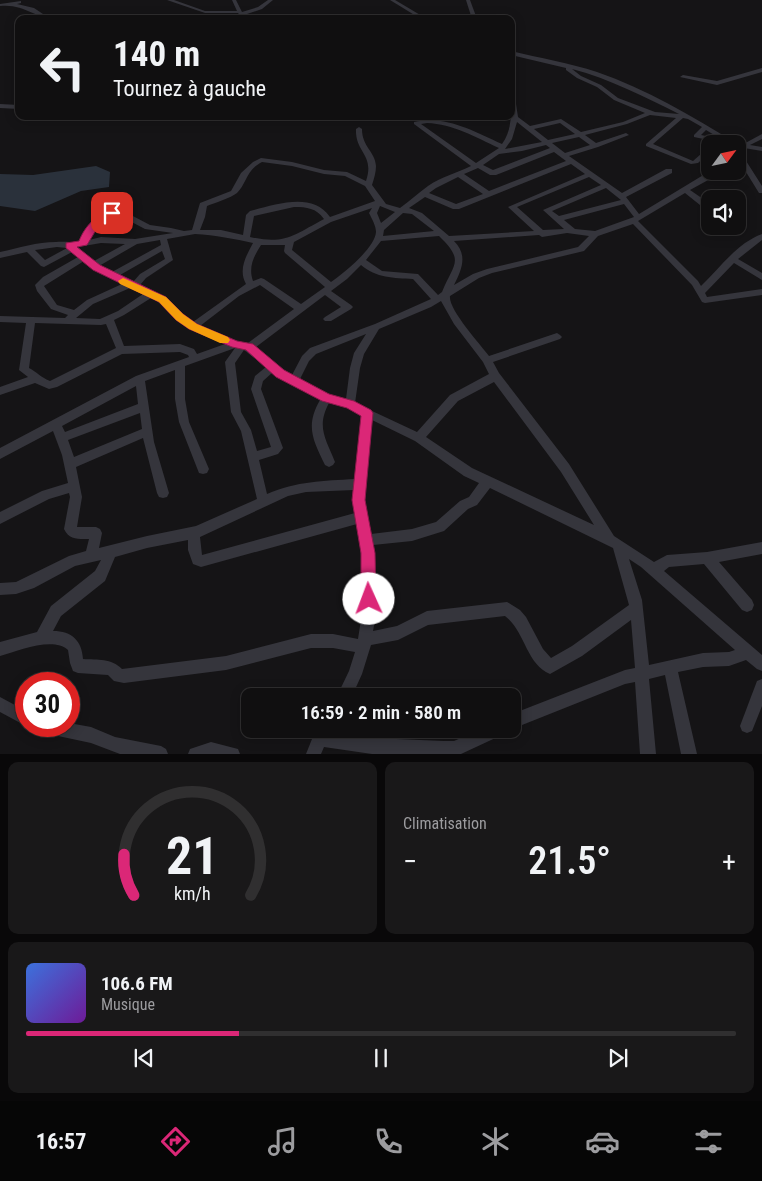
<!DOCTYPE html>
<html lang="fr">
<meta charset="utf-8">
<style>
body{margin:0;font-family:"Roboto Condensed",sans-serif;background:#191819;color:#f1f3f6;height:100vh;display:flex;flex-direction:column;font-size:19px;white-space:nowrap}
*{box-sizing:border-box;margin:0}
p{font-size:16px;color:#9c9c9f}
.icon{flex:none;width:28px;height:28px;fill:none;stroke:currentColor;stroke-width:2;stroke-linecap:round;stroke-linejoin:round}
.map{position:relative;height:754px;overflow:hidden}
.side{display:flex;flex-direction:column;gap:8px;padding:8px;background:#090809;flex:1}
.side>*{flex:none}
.hud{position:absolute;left:15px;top:15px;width:500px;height:105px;border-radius:10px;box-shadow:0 2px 12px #0003,0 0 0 1px #302f30;background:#100f10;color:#f1f3f6;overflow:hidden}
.needle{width:32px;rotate:57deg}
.fabs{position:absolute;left:701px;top:135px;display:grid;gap:10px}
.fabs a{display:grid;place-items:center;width:45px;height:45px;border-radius:10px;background:#100f10;box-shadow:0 2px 12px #0003,0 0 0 1px #302f30;font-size:25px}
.speed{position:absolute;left:15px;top:672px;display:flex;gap:10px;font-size:25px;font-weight:700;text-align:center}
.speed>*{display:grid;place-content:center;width:65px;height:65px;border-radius:50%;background:#100f10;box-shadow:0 2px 12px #0003,0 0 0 1px #302f30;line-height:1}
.speed .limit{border:8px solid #d22;background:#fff;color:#111}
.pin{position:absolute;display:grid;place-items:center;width:42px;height:42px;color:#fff;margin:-21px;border-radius:10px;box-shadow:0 2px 8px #0006}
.me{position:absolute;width:55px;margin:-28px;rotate:358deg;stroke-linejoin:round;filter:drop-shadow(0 0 4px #0008)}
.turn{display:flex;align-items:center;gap:18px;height:105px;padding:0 15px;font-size:22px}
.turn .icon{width:65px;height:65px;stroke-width:2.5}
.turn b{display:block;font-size:35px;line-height:42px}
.big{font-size:38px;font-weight:600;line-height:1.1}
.side .widget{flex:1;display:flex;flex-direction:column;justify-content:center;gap:8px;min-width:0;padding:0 18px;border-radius:10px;background:#191819}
.side .dial{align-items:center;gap:0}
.dial svg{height:130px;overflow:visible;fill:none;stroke:#302f30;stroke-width:7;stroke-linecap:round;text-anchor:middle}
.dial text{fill:#f1f3f6;stroke:none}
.song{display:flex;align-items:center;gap:15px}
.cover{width:60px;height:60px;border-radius:8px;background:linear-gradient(135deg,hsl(220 70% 55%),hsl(280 70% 35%))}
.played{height:5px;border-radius:2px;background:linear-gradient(90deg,#db2777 30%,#302f30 30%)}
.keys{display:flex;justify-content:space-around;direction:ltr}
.heat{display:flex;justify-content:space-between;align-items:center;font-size:28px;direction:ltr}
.side .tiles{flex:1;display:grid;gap:8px;grid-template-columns:1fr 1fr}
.widget:last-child{grid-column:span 2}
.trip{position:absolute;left:241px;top:688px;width:280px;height:50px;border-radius:10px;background:#100f10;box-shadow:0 2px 12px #0003,0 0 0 1px #302f30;font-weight:600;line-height:50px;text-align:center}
.tabs{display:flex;height:80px;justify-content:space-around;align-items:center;background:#060606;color:#9c9c9f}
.tabs .icon{width:35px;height:35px}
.tabs .active{color:#db2777}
.tabs b{font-size:22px;color:#f1f3f6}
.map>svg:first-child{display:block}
.water{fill:#2a313b}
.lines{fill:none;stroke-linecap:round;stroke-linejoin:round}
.minor{fill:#35353c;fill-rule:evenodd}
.route{fill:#db2777;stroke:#8e194d}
.slow{fill:#f59e0b}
</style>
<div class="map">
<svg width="762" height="754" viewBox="0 0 762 754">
<rect width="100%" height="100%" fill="#151416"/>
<path class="water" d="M96,166L110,172L109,187L81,191L35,211L0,206V174L33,175Z"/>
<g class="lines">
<g class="minor">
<path d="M167,0H174L205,11H237L232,0H236L242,12L258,7L268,0H273L262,9L244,15V17L242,18L238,13H205Z"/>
<path d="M390,0H395L427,19H421Z"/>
<path d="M466,0H470L477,19H472Z"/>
<path d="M21,1V3L17,4L34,8L43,14L58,19C36,19 23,3 0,6V4Z"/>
<path d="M511,51C539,58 570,63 597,72C646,89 692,116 736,143L737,144H729L706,130L701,135L720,139V141L718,144H711L713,141L694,137V135L702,127L688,119L683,118L653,144L693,161L710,146V152L698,163L691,164L646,146V144L676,118L650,115L627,124L585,135L596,143L626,133L629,135L598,147L569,156L622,193L666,169H672V173L626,197L639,214L710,171H717L710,179L690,190L706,201V205H700L685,193L638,221L698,281L701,286C719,269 737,243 762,234V240L738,259L762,273V280L734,263L705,293L707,297L762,289V295L705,303L702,302L692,285L633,224L598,236L584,251L492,273L479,278L450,296C448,309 480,344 489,356L548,336L557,333L560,335L562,337L560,339L493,362L499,373L569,464L614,536L654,562L667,555L707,552L762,542V554L719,562L752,600L754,605L752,610L747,612L742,610L704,564L669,567L664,571L762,655V671L757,669L746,660L729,666L703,667L678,672L697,754H681L665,675L649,679L656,754H640L635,682L625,684L512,729H510H512V714L625,670L635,668L631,620L582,656L550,674C526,664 525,631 505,616L428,625L398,640L371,645L362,674L352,696H337L349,671L355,652L333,648H311L226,670L124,683L114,681L108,675L78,673L73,671L70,663L68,650C53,636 18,651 0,656V642L37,632L51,606L95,571L101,560L75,566L34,588L16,594L0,595V583L16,582L69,556L86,551L89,539C78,539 69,540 64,529L70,497L69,493L49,499L0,524V512L42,491L68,483L62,455L53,431L0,459V448L136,376L189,357L188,355L180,352L122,354L57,387L49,389L35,383L0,395V387L28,377L19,370L26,323L0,322V316L65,318L68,315L51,309L37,291L35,285L43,277L78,257L72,252L44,267L41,266L27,252L0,258V252C19,248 37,242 56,242C64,241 71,243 80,241L92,220L100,213L109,211L129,214L150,225L171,228L184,231L192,230L200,203L231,191L241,173L253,162L261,158L292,162L324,170L347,172L366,181C375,154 355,153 356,129L359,127L362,129C362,147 375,151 376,166C376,172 374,179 372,185L386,204L400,208C410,201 418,193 428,186C441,177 457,173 471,166L414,124V122C446,115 473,131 502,144C512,130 511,115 511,99L516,104L518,117L530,126L561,119L581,132L623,122L645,113L614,100L597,87L577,78L566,70V68L511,55ZM572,69C610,79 645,97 679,114L655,112L618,98L601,85L581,76ZM517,122L542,142L505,149L512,139ZM427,123C453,124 475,137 499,148L476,163L421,124ZM560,123L575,134L548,140L534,129ZM579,137L590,145L565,153L552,143ZM546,145L550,148L493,170L483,165L499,154L522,151ZM554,152L566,161L489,191L464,174L478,168L490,175H496ZM262,162L292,166L324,174L345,176L365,186L375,201L330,217C312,191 275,205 250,211L246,215L243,235L221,230H200L205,217L207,206C214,203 231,198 237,193C246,185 246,170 262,162ZM571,164L585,174L508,207L534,231L449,236L422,213L409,208L425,197L453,209H459ZM458,177L483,194L456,204L429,193L436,188ZM589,177L601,185L543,210L564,229L543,230L517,207ZM606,188L621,200L559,216L552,211ZM624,204L634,217L595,231L575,229L564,220ZM380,206L395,212L381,223L377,213ZM294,207C307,207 316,208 324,219C294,235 285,245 250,237L254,216ZM372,208L369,213C372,219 376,226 376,232C375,248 344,273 331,282L292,250L294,242L331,222ZM403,213L412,214L434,231L383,236L384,230ZM109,215L124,218L145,229L173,233L135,239L101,237L89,240L98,223ZM567,233L589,236L578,247L487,269L473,274L454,285C462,269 468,255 454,241L539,235L542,237ZM195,234C215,235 235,239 253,243C246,256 238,270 246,284L193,322L182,315L166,298L140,285L146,278L173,260L167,239ZM439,236C465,261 454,263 442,292L438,295L418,274L382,271L366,260L381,241ZM160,240L161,245L112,272L99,266L137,244ZM101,243L125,244L94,261L78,247ZM261,245H285L284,251L285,253L325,287L301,304L264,279L261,278L253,281C248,267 254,256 261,245ZM57,247L67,248L45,260L35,250ZM162,251L165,259L140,274L133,282L120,275ZM84,261L94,270L122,284L87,300L74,310L57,305L44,286ZM361,265C376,278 394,278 413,279L431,299L375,324L310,348L302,356L292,375L284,370L256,347L325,295L341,307L325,317L323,319L325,321H331L351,309L353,307L351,305L331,291L347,279ZM260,285L294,309L248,343L237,341L200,326L239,296ZM130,288L143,294L118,311L100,319L76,318L93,304ZM151,298C162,303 168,313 178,321C192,332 209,337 225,344L197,354L194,349L180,344L124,346L114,320L124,315ZM441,301L454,324L483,362L489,374L450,395L417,432L355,403L360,368L364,354L379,329L431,307ZM35,323L101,325L106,324L116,348L50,381C40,377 37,372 29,368ZM366,334L354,353L350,368L346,399L329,395L300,379L309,361L316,354ZM235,348L225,362L231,412L241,431L257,499L196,526L147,536L99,548L102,533L100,529L96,527H77L82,497L76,467L143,438L157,493L159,497L163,498L167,497L169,493L154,442L145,381L175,370V399L179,422L199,473L203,474L207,473L209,469L189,422L185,399V366ZM244,350L266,367L255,376L251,389L271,447L257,451L251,430L241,412L235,363ZM273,372L320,400C305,426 313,440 325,465L329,467L333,465L335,462C326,439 316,427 329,403L347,408L362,415L355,479C323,481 297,481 267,494L259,460L278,454L283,448L261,389L263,381ZM494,382L561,472L594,525L472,468L426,437L458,401ZM136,386L138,404L65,432L62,426ZM140,413L142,429L74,457L68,440ZM372,420L415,441L464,476L479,483L469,497L460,501L436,522L412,529L371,534L365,500ZM490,488L613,548L629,605L572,646L551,658L543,649L526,617L520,610L507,602L427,611L397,626L373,631L376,615L373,545L412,541L444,531L468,509L477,505ZM354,490L353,500L355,513L202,555L200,537L288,496L306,492ZM357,524C363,562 365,601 358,639L333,634H311L226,656L122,669C111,658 98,660 83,659C82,641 72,631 53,631L61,616L105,581L115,557L147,548L188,540V550L193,564L201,567ZM629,559L641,567L735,650L729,652L703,653L649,665L642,600Z"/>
<path d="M762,68V72L717,85L680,77L683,75L717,81Z"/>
<path d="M0,104L19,105V109L0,108Z"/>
<path d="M762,134V139L750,145L762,147V151L744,148L738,151L741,153L762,186V193H759L738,159V147Z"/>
<path d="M762,679V706L752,731L747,733L742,731L740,726L757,681Z"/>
<path d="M0,697L26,711V726L0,712Z"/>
<path d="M69,723L91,727L115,737L161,746L166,749L168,754H120L91,743L44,733L39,731L37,726H69Z"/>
<path d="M316,729H331L330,733L373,738L444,741H454L482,729H506L504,734L461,754H372L324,747L321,754H306Z"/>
<path d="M211,742L238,749L240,754H188L190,749Z"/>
</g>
</g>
<path class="route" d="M112,211L116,213L115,215L102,220L87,245L77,247L100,265L166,297L183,314L197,324L237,341L253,344L284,370L329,394L354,401L371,410L373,413L365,500L375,553L376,599L374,604L369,606L363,604L361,599V553L352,500L361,416L347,408L322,401L276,377L246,350L232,347L189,329L176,320L159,302L93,270L66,248V243L79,241C85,226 97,213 112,211Z"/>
<path class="slow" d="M123,278L166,297L183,314L197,324L228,337L230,340L228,343H220L189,329L176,320L159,302L120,284L118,281Z"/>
</svg>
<div class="fabs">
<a><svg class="needle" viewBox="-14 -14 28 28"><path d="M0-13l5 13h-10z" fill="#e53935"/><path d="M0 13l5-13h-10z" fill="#9c9c9f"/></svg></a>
<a><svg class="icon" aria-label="sound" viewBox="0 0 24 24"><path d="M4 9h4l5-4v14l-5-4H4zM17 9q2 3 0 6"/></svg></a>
</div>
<div class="speed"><div class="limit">30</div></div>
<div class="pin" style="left:112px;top:213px;background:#d93025"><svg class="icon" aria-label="arrive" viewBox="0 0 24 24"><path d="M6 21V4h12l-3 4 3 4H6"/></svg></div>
<svg class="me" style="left:369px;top:599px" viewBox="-20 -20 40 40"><circle r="19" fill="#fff"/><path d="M0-13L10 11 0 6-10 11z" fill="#db2777"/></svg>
<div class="trip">16:59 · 2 min · 580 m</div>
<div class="hud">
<div class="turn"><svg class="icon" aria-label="left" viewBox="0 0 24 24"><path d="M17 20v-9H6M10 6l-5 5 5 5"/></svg><div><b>140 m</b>Tournez à gauche</div></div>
</div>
</div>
<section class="side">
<div class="tiles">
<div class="widget dial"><svg viewBox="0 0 100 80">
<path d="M14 69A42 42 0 1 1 86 69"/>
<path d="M14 69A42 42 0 0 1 8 44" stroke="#db2777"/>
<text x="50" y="56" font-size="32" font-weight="700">21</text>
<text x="50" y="72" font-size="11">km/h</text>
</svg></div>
<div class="widget"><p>Climatisation</p>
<div class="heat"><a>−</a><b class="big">21.5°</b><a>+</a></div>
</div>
<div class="widget">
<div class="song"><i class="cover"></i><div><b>106.6 FM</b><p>Musique</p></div></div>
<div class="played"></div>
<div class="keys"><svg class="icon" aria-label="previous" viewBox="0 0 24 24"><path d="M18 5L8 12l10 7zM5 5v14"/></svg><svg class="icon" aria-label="pause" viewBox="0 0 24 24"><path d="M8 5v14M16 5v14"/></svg><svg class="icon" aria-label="next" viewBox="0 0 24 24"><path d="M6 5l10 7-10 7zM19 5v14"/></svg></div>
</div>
</div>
</section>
<nav class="tabs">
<b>16:57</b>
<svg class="icon active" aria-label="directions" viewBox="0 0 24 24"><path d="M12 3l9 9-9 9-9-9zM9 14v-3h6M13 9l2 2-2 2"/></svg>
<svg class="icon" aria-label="music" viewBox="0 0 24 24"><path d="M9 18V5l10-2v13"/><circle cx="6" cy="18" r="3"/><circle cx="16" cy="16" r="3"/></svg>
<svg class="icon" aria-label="phone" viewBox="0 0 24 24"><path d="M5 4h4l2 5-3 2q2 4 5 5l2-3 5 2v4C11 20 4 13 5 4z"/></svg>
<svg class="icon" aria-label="climate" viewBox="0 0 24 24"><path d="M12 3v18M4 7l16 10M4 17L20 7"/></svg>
<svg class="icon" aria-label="car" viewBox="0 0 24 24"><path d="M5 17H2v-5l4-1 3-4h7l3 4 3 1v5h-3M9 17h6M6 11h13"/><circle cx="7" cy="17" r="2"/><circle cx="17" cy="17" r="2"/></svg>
<svg class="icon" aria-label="filters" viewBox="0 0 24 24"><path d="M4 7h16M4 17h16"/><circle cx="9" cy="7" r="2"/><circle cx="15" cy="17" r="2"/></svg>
</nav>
